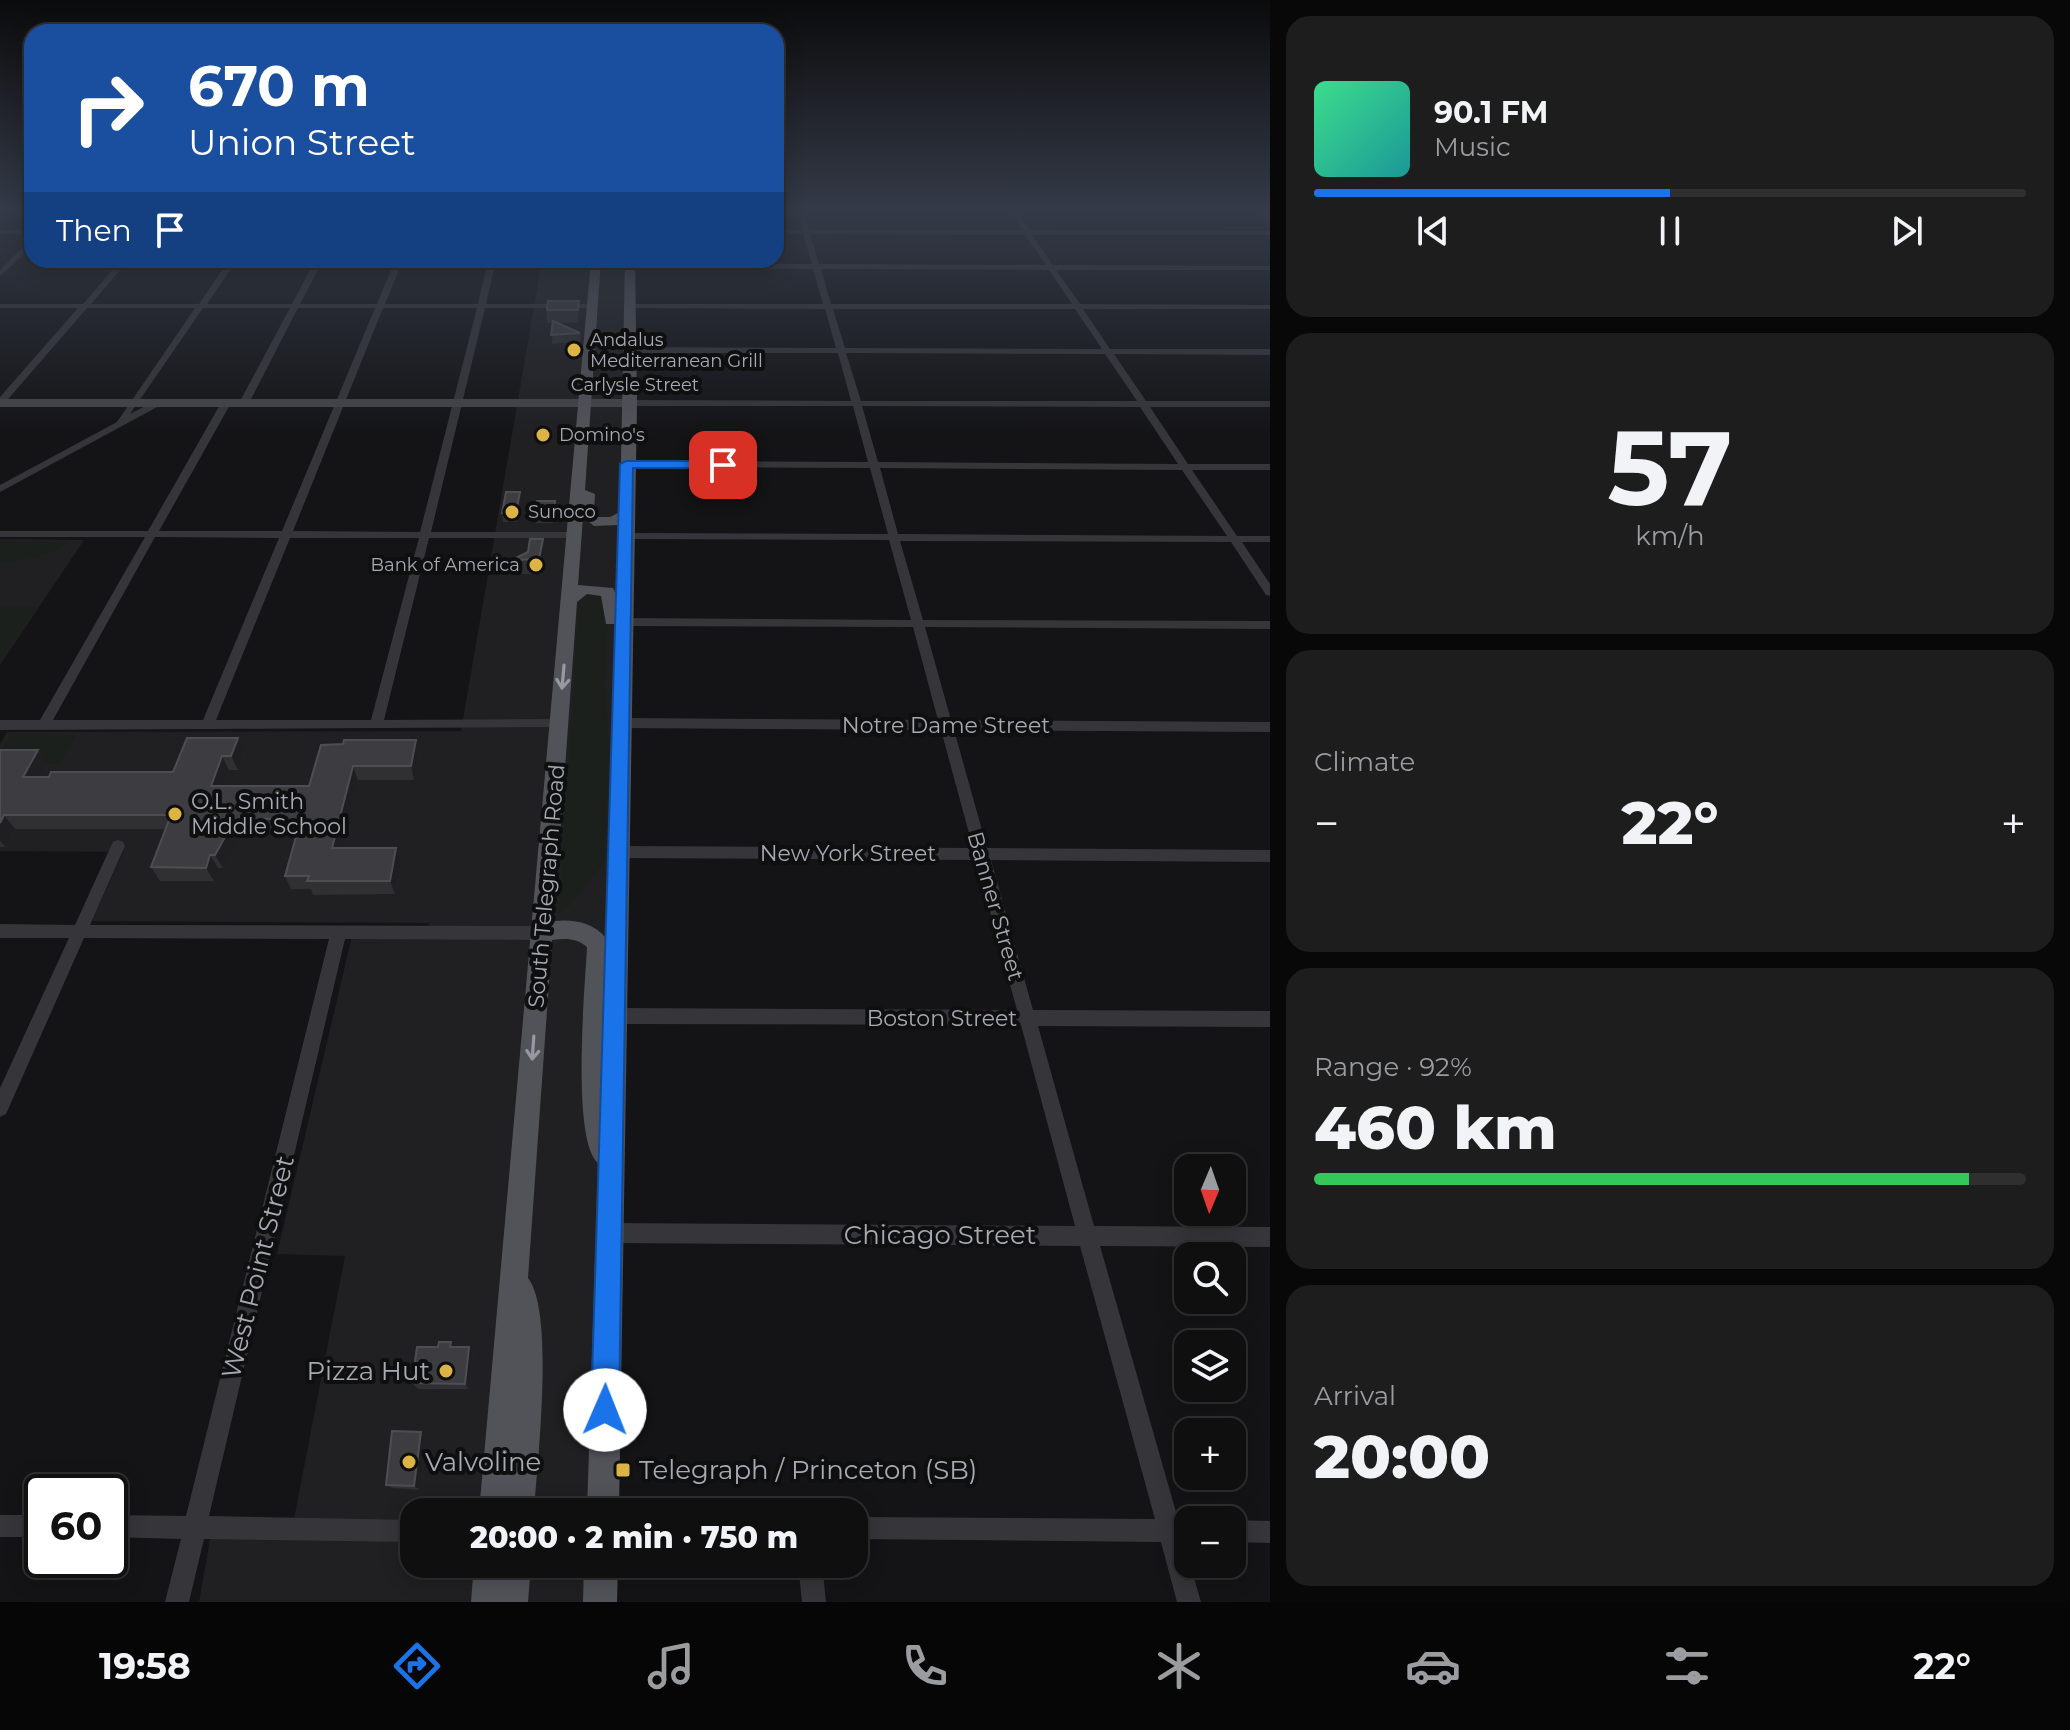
<!DOCTYPE html>
<meta charset="utf-8">
<style>
body{margin:0;font-family:Montserrat,sans-serif;background:#1d1d1e;color:#f1f3f6;height:100vh;display:flex;flex-direction:column;font-size:30px;white-space:nowrap}
*{box-sizing:border-box;margin:0}
p{font-size:26px;color:#9b9c9f}
.icon{flex:none;width:44px;height:44px;fill:none;stroke:currentColor;stroke-width:2;stroke-linecap:round;stroke-linejoin:round}
.map{position:relative;flex:1;overflow:hidden}
.panel{display:flex;flex-direction:column;gap:16px;padding:16px;background:#080809;width:800px}
.panel>*{flex:none}
.guide{position:absolute;left:24px;top:24px;width:760px;height:244px;border-radius:24px;box-shadow:0 4px 20px #0003,0 0 0 2px #2f2f30;background:#1a4fa0;color:#fff;overflow:hidden}
.needle{width:52px;rotate:182deg}
.tools{position:absolute;left:1174px;top:1154px;display:grid;gap:16px}
.tools a{display:grid;place-items:center;width:72px;height:72px;border-radius:16px;background:#0f0f10;box-shadow:0 4px 20px #0003,0 0 0 2px #2f2f30;font-size:40px}
.speed{position:absolute;left:24px;top:1474px;display:flex;gap:16px;font-size:40px;font-weight:700;text-align:center}
.speed>*{display:grid;place-content:center;width:104px;height:104px;border-radius:50%;background:#0f0f10;box-shadow:0 4px 20px #0003,0 0 0 2px #2f2f30;line-height:1}
.speed .limit{border:4px solid #111;border-radius:12px;background:#fff;color:#111}
.pin{position:absolute;display:grid;place-items:center;width:68px;height:68px;color:#fff;margin:-34px;border-radius:16px;box-shadow:0 4px 12px #0006}
.me{position:absolute;width:88px;margin:-44px;rotate:1deg;stroke-linejoin:round;filter:drop-shadow(0 0 6px #0008)}
.turn{display:flex;align-items:center;gap:28px;height:168px;padding:0 32px;font-size:36px}
.turn .icon{width:104px;height:104px;stroke-width:2.5}
.turn b{display:block;font-size:56px;line-height:68px}
.then{display:flex;align-items:center;height:76px;padding:0 32px;background:#0003;gap:16px;font-size:30px}
.big{font-size:60px;font-weight:800;line-height:1.1}
.panel .tile{flex:1;display:flex;flex-direction:column;justify-content:center;gap:12px;min-width:0;padding:0 28px;border-radius:24px;background:#1d1d1e}
.panel .dial{align-items:center;gap:0}
.dial b{font-size:104px;line-height:1}
.song{display:flex;align-items:center;gap:24px}
.cover{width:96px;height:96px;border-radius:12px;background:linear-gradient(135deg,hsl(150 70% 55%),hsl(180 70% 35%))}
.played{height:8px;border-radius:4px;background:linear-gradient(90deg,#1a73e8 50%,#2f2f30 50%)}
.keys{display:flex;justify-content:space-around;direction:ltr}
.heat{display:flex;justify-content:space-between;align-items:center;font-size:44px;direction:ltr}
.charge{height:12px;border-radius:6px;background:linear-gradient(90deg,#34c759 92%,#2f2f30 0)}
.trip{position:absolute;left:400px;top:1498px;width:468px;height:80px;border-radius:24px;background:#0f0f10;box-shadow:0 4px 20px #0003,0 0 0 2px #2f2f30;font-weight:800;line-height:80px;text-align:center}
.tab-bar{display:flex;height:128px;justify-content:space-around;align-items:center;background:#060606;color:#9b9c9f}
.tab-bar .icon{width:56px;height:56px}
.tab-bar .current{color:#1a73e8}
.tab-bar b{font-size:36px;color:#f1f3f6}
main{display:flex;flex:1;min-height:0}
.map>svg:first-child{display:block}
.built{fill:#202022}
.green{fill:#1b201c}
.lines{fill:none;stroke-linecap:round;stroke-linejoin:round}
.street{fill:#36363a;fill-rule:evenodd}
.secondary{fill:#44454a;fill-rule:evenodd}
.primary{fill:#525359;fill-rule:evenodd}
.wall{fill:#303033}
.shaded-wall{fill:#1f1f21}
.building{fill:#3d3d41;stroke:#4d4e53;stroke-width:2}
.oneway{stroke:#9699a2}
.route{fill:#1a73e8;stroke:#114b97;stroke-width:2}
.poi-dot{fill:#dcb446;stroke:#0f0f10;stroke-width:3}
.labels{text-anchor:middle;stroke-width:8;stroke-linejoin:round;paint-order:stroke}
.far-poi-label{font-size:18px;fill:#a7aab4;stroke:#0f0f10;text-anchor:start}
.far-street-label{font-size:18px;fill:#a7aab4;stroke:#0f0f10}
.street-label{font-size:22px;fill:#a7aab4;stroke:#0f0f10}
.poi-label{font-size:22px;fill:#a7aab4;stroke:#0f0f10;text-anchor:start}
.near-street-label{font-size:26px;fill:#a7aab4;stroke:#0f0f10}
.near-poi-label{font-size:26px;fill:#a7aab4;stroke:#0f0f10;text-anchor:start}
</style>
<main>
<div class="map">
<svg width="1270" height="1602" viewBox="0 0 1270 1602">
<rect width="100%" height="100%" fill="#141416"/>
<g class="built">
<path d="M542,260H630L603,1512H414V1564H601L600,1602H199L212,1528L292,1529L345,1256L277,1254L353,932L427,933L429,923L92,921L123,852L0,851V744L7,732L461,731Z"/>
<path d="M0,539L84,540L0,665Z"/>
</g>
<g class="green">
<path d="M0,541L70,542C49,555 24,562 0,562Z"/>
<path d="M588,593L601,596L608,610L605,683L609,752L604,863L567,909L559,913L579,602Z"/>
<path d="M0,607H37L0,664Z"/>
<path d="M10,734L76,735L60,764H0V752Z"/>
</g>
<g class="lines">
<g class="street">
<path d="M797,211H804L809,230H1023L1010,211H1017L1030,230L1270,231V235H1032L1053,265L1270,266V270H1056L1080,304L1270,305V309H1083L1110,349H1270V355L1114,354L1146,401H1270V407H1150L1188,464H1270V470H1192L1237,536H1270V542H1242L1270,584V596L1266,595L1231,542L900,541L923,620L1270,621V629L925,627L951,720L1270,722V732L954,730L987,848L1270,850V862L991,860L1033,1010L1270,1011V1027L1038,1026L1094,1226L1270,1227V1247L1100,1246L1178,1519L1189,1520L1188,1542H1184L1188,1564H1190L1201,1602H1177L1161,1542L854,1539V1517L1155,1519L1080,1246L609,1243L602,1240L599,1233L602,1226L609,1223L1075,1226L1021,1025L615,1024L609,1021L607,1016L609,1011L615,1008L1017,1010L976,860L618,858L613,856L611,852L613,848L618,846L973,848L941,730L621,728L614,723L621,718L938,720L913,627L624,626L618,622L624,618L911,620L889,540L625,539L620,536L625,533L888,534L870,468L626,467L621,464L626,461L868,462L853,406H630L625,403L630,400L851,401L838,353H629L625,350L629,347L836,348L825,309L629,308L625,306L629,304H823L813,269L630,268L626,266L630,264H812L803,234H776V230H802ZM810,234L1025,235L1046,265L819,264ZM821,269L1049,270L1072,304H831ZM833,309H1075L1102,349L845,348ZM846,353L1105,354L1137,401H861ZM862,406L1140,407L1178,464L878,462ZM880,468L1182,470L1227,536L898,534Z"/>
<path d="M1258,211H1265L1270,216V222Z"/>
<rect x="0" y="230" width="32" height="4"/>
<path d="M29,241H32V247L0,276V270Z"/>
<path d="M121,260H129L91,304H199L229,260H237L207,304H292L315,260H323L300,304H377L395,260H403L385,304H478L488,260H496L486,304H596V308H485L431,532H575L580,535L575,538H429L384,720L559,719L566,724L564,727L0,730V720H40L145,537H0V531H148L221,403L226,400L231,403L159,531H282L375,308H298L249,403L244,406L239,403L290,308H203L130,414L155,401H161V405L0,492V485L117,422L195,308H87L3,405L0,406V397L78,308H0V304H83ZM383,308H477L420,532L293,531ZM155,537L279,538L203,720H53ZM290,538H419L371,720H216Z"/>
<path d="M118,840L123,842L125,846L90,925L541,926L547,928L549,933L547,938L541,940L345,939L209,1516L414,1520V1542L204,1539L189,1602H165L181,1539L110,1537V1515L186,1516L329,939L84,938L6,1114L0,1117V1088L69,938H0V924L75,925L111,846L113,842Z"/>
<rect x="0" y="1515" width="42" height="22"/>
<path d="M1231,1520H1232L1270,1521V1543L1232,1542Z"/>
<path d="M798,1564H822L826,1602H802Z"/>
</g>
<path class="secondary" d="M0,399H630L636,403L630,407H0Z"/>
<g class="primary">
<path d="M591,260H601L585,490L595,494L594,512L598,517H610L620,512L625,260H635L637,403L619,1512H587L598,1163C571,1140 585,987 587,947C577,938 566,938 552,940L528,1278C555,1312 537,1465 534,1512H479ZM583,517L594,526L619,525L617,596L613,588L578,585ZM587,594L601,596L606,624H616L606,938C593,922 573,919 554,921L577,602Z"/>
<path d="M474,1564H531L528,1602H471Z"/>
<path d="M584,1564H618L617,1602H583Z"/>
</g>
</g>
<g class="wall">
<path d="M579,301L578,323H557L580,333L581,341L552,344L553,323H547V310Z"/>
<path d="M520,492V501L517,522H503L502,513Z"/>
<path d="M555,501L553,523H536L535,518Z"/>
<path d="M543,539L544,553L541,574H513L512,560L528,552Z"/>
<path d="M187,738L244,752L238,770H229L223,786H309L343,744L416,740L419,754L414,780H358L341,848H396L401,862L395,894L313,895L311,889H291L285,876L297,833H242L223,868H218L214,881H160L151,867L166,829H15L6,847H0V750L48,764L41,777L173,772Z"/>
<path d="M454,1347H469L473,1354L469,1389H418L412,1383Z"/>
<path d="M421,1432L426,1436L420,1490L393,1488L386,1485Z"/>
</g>
<g class="shaded-wall">
<path d="M520,492V501L517,522L516,513Z"/>
<path d="M543,539L544,553L541,574L539,559Z"/>
<path d="M238,738L244,752L238,770L231,756Z"/>
<path d="M416,740L419,754L414,780L411,766Z"/>
<path d="M38,750L48,764L33,791L23,777Z"/>
<path d="M222,756L229,770L218,800L211,786Z"/>
<path d="M353,766L358,780L338,862L332,848Z"/>
<path d="M4,815L15,829L6,847L0,841V823Z"/>
<path d="M235,819L242,833L223,868L215,855Z"/>
<path d="M396,848L401,862L395,894L390,881Z"/>
<path d="M210,855L218,868L214,881L206,868Z"/>
<path d="M469,1347L473,1354L469,1389L465,1384Z"/>
<path d="M421,1432L426,1436L420,1490L414,1486Z"/>
</g>
<g class="building">
<path d="M548,301H579L578,310H547Z"/>
<path d="M553,321L580,333L551,335Z"/>
<path d="M506,492H520L516,513H502Z"/>
<path d="M537,501H555L553,519L535,518Z"/>
<path d="M530,539H543L539,559L512,560L528,552Z"/>
<path d="M187,738H238L231,756H222L211,786H309L321,745L343,744L344,740H416L411,766H353L332,848H396L390,881H307L309,876H285L301,819H235L215,855H210L206,868L151,867L171,815H4L0,823V750H38L23,777H49L51,772H173Z"/>
<path d="M439,1342H451L450,1347H469L465,1384L412,1383L417,1347H438Z"/>
<path d="M392,1431L421,1432L414,1486L386,1485Z"/>
</g>
<defs><path id="oneway-shaft" d="M-6 0H5M1.5-3L5.5 0L1.5 3" fill="none" stroke-width="1.6" stroke-linecap="round" stroke-linejoin="round" transform="scale(2)"/></defs>
<g class="oneway">
<use href="#oneway-shaft" transform="translate(563 677) rotate(95)"/>
<use href="#oneway-shaft" transform="translate(533 1048) rotate(94)"/>
</g>
<linearGradient id="sky" x2="0" y2="1"><stop stop-color="#0b0b0c"/><stop offset="0.48" stop-color="#343a47"/><stop offset="1" stop-color="#343a47" stop-opacity="0"/></linearGradient>
<rect width="1270" height="436" fill="url(#sky)"/>
<path class="route" d="M723,461L729,465L727,468H633L619,1410L615,1420L605,1424L595,1420L591,1410L620,464L626,461Z"/>
<g class="poi-dot">
<circle cx="574" cy="350" r="8"/>
<circle cx="543" cy="435" r="8"/>
<circle cx="512" cy="512" r="8"/>
<circle cx="536" cy="565" r="8"/>
<circle cx="175" cy="814" r="8"/>
<circle cx="446" cy="1371" r="8"/>
<circle cx="409" cy="1462" r="8"/>
<rect x="615" y="1462" width="16" height="16" rx="4"/>
</g>
<g class="labels">
<g class="far-poi-label">
<text x="590" y="346">Andalus<tspan x="590" dy="21">Mediterranean Grill</tspan></text>
<text x="559" y="441">Domino's</text>
<text x="528" y="518">Sunoco</text>
<text x="520" y="571" text-anchor="end">Bank of America</text>
</g>
<g class="far-street-label">
<text x="635" y="391">Carlysle Street</text>
</g>
<g class="street-label">
<text x="946" y="733">Notre Dame Street</text>
<text x="848" y="861">New York Street</text>
<text transform="translate(546 886) rotate(-85)" y="8">South Telegraph Road</text>
<text transform="translate(996 906) rotate(74)" y="8">Banner Street</text>
<text x="942" y="1026">Boston Street</text>
</g>
<g class="poi-label">
<text x="191" y="809">O.L. Smith<tspan x="191" dy="25">Middle School</tspan></text>
</g>
<g class="near-street-label">
<text x="940" y="1244">Chicago Street</text>
<text transform="translate(258 1267) rotate(-76)" y="9">West Point Street</text>
</g>
<g class="near-poi-label">
<text x="430" y="1380" text-anchor="end">Pizza Hut</text>
<text x="425" y="1471">Valvoline</text>
<text x="639" y="1479">Telegraph / Princeton (SB)</text>
</g>
</g>
</svg>
<div class="tools">
<a><svg class="needle" viewBox="-14 -14 28 28"><path d="M0-13l5 13h-10z" fill="#e53935"/><path d="M0 13l5-13h-10z" fill="#9b9c9f"/></svg></a>
<a><svg class="icon" aria-label="search" viewBox="0 0 24 24"><circle cx="10" cy="10" r="6"/><path d="M15 15l6 6"/></svg></a>
<a><svg class="icon" aria-label="layers" viewBox="0 0 24 24"><path d="M12 4l9 5-9 5-9-5zM3 14l9 5 9-5"/></svg></a>
<a>+</a>
<a>−</a>
</div>
<div class="speed"><div class="limit">60</div></div>
<div class="pin" style="left:723px;top:465px;background:#d93025"><svg class="icon" aria-label="arrive" viewBox="0 0 24 24"><path d="M6 21V4h12l-3 4 3 4H6"/></svg></div>
<svg class="me" style="left:605px;top:1410px" viewBox="-20 -20 40 40"><circle r="19" fill="#fff"/><path d="M0-13L10 11 0 6-10 11z" fill="#1a73e8"/></svg>
<div class="trip">20:00 · 2 min · 750 m</div>
<div class="guide">
<div class="turn"><svg class="icon" aria-label="right" viewBox="0 0 24 24"><path d="M7 20v-9h11M14 6l5 5-5 5"/></svg><div><b>670 m</b>Union Street</div></div>
<div class="then">Then<svg class="icon" aria-label="arrive" viewBox="0 0 24 24"><path d="M6 21V4h12l-3 4 3 4H6"/></svg></div>
</div>
</div>
<section class="panel">
<div class="tile">
<div class="song"><i class="cover"></i><div><b>90.1 FM</b><p>Music</p></div></div>
<div class="played"></div>
<div class="keys"><svg class="icon" aria-label="previous" viewBox="0 0 24 24"><path d="M18 5L8 12l10 7zM5 5v14"/></svg><svg class="icon" aria-label="pause" viewBox="0 0 24 24"><path d="M8 5v14M16 5v14"/></svg><svg class="icon" aria-label="next" viewBox="0 0 24 24"><path d="M6 5l10 7-10 7zM19 5v14"/></svg></div>
</div>
<div class="tile dial"><b>57</b><p>km/h</p></div>
<div class="tile"><p>Climate</p>
<div class="heat"><a>−</a><b class="big">22°</b><a>+</a></div>
</div>
<div class="tile"><p>Range · 92%</p><b class="big">460 km</b><div class="charge"></div></div>
<div class="tile"><p>Arrival</p><b class="big">20:00</b></div>
</section>
</main>
<nav class="tab-bar">
<b>19:58</b>
<svg class="icon current" aria-label="directions" viewBox="0 0 24 24"><path d="M12 3l9 9-9 9-9-9zM9 14v-3h6M13 9l2 2-2 2"/></svg>
<svg class="icon" aria-label="music" viewBox="0 0 24 24"><path d="M9 18V5l10-2v13"/><circle cx="6" cy="18" r="3"/><circle cx="16" cy="16" r="3"/></svg>
<svg class="icon" aria-label="phone" viewBox="0 0 24 24"><path d="M5 4h4l2 5-3 2q2 4 5 5l2-3 5 2v4C11 20 4 13 5 4z"/></svg>
<svg class="icon" aria-label="climate" viewBox="0 0 24 24"><path d="M12 3v18M4 7l16 10M4 17L20 7"/></svg>
<svg class="icon" aria-label="car" viewBox="0 0 24 24"><path d="M5 17H2v-5l4-1 3-4h7l3 4 3 1v5h-3M9 17h6M6 11h13"/><circle cx="7" cy="17" r="2"/><circle cx="17" cy="17" r="2"/></svg>
<svg class="icon" aria-label="filters" viewBox="0 0 24 24"><path d="M4 7h16M4 17h16"/><circle cx="9" cy="7" r="2"/><circle cx="15" cy="17" r="2"/></svg>
<b>22°</b>
</nav>
